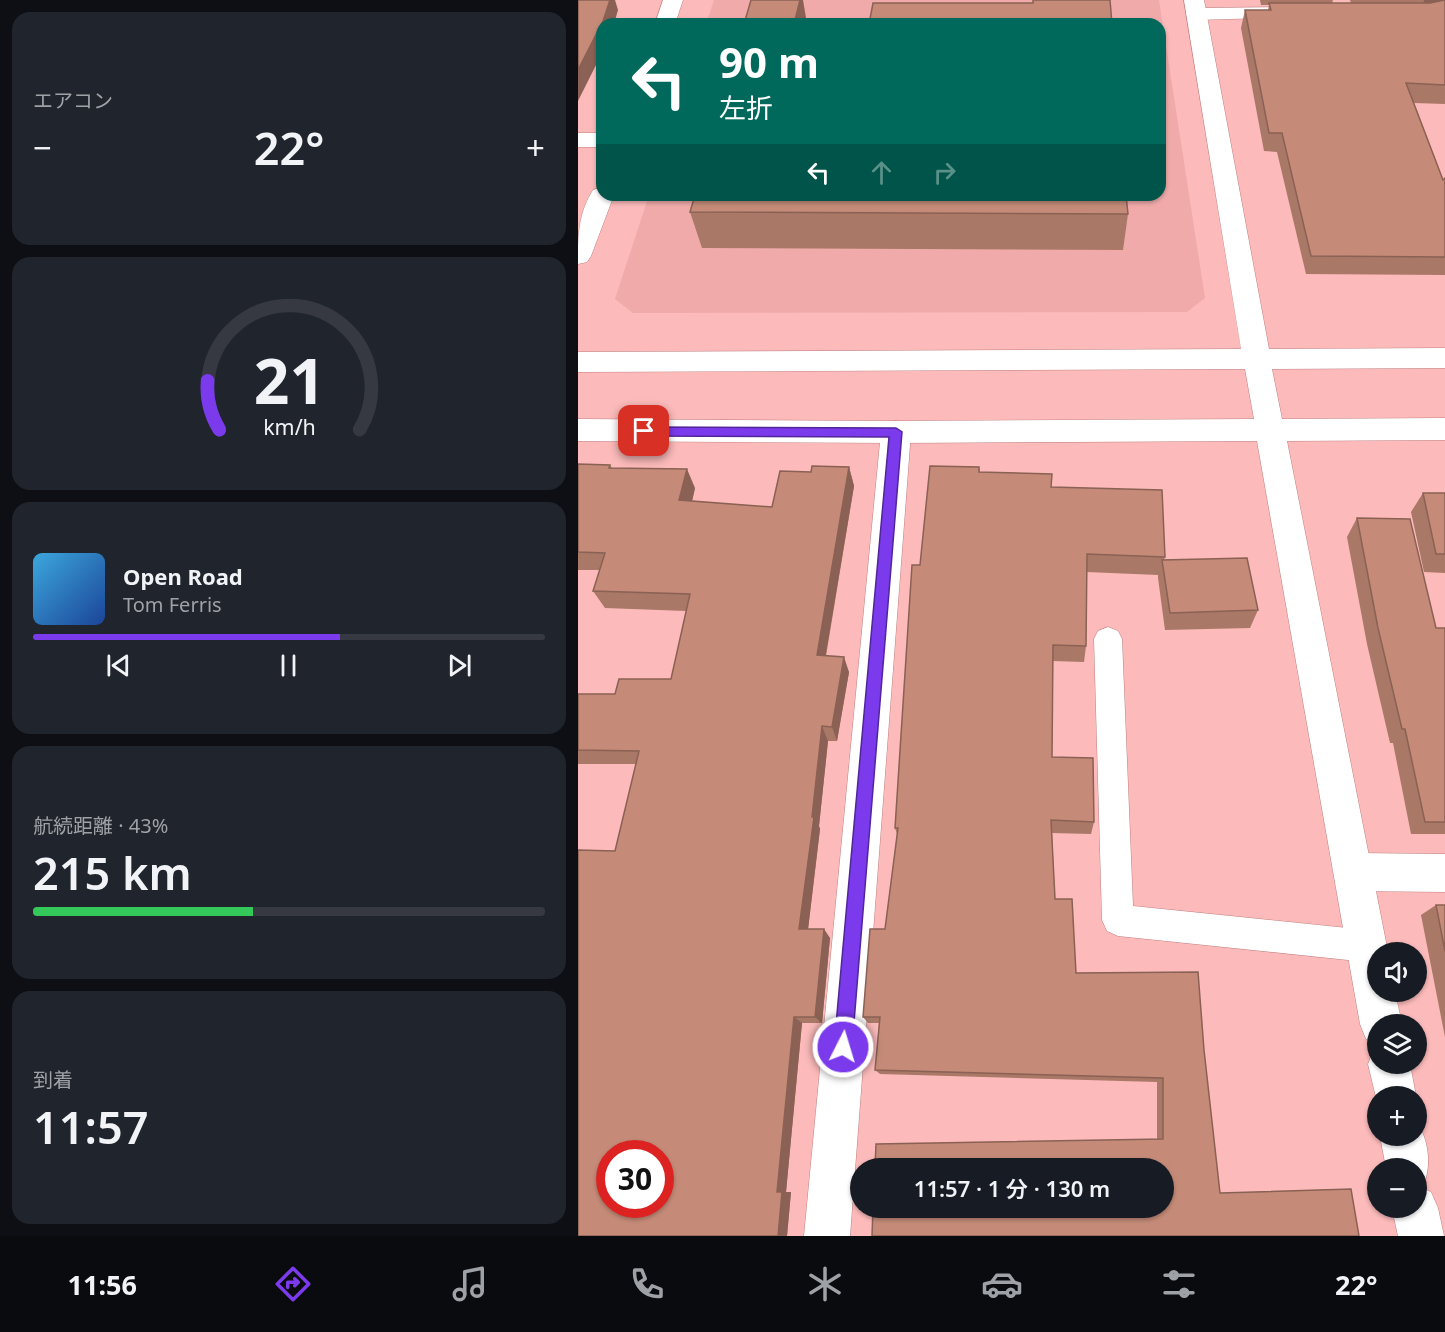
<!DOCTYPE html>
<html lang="ja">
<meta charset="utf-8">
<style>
body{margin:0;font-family:"Noto Sans","Noto Sans JP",sans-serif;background:#20242c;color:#f1f3f6;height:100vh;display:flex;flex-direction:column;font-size:22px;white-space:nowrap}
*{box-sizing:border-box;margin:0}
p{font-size:20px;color:#9ea1a6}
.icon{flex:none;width:33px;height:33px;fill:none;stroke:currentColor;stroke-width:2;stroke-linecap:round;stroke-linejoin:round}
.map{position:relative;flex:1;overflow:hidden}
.panel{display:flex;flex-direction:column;gap:12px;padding:12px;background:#0d0f14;width:578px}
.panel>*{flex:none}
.guide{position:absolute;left:18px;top:18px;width:570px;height:183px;border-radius:18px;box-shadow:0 2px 4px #0004;background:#00695c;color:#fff;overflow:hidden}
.buttons{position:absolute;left:789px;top:942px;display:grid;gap:12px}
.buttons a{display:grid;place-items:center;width:60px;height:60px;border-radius:50%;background:#171b24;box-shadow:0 2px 4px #0004;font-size:30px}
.speed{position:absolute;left:18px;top:1140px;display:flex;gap:12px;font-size:30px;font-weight:700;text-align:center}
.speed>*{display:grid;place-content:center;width:78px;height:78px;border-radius:50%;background:#171b24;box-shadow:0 2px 4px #0004;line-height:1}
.speed .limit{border:9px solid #d22;background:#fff;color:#111}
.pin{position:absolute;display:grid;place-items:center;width:51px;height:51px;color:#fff;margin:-26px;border-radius:12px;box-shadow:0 3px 9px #0006}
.me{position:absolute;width:66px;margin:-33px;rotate:5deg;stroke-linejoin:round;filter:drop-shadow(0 0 4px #0008)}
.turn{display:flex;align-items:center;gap:21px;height:126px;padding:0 24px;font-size:27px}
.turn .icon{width:78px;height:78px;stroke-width:2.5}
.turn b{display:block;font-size:42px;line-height:51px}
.lanes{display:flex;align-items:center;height:57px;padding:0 24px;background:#0003;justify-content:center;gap:30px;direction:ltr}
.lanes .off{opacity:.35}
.big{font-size:45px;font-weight:600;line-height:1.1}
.panel .tile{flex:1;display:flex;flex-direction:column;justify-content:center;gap:9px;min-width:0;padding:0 21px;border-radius:18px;background:#20242c}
.panel .dial{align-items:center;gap:0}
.dial svg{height:156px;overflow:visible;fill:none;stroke:#363941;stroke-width:7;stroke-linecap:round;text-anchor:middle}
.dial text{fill:#f1f3f6;stroke:none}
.song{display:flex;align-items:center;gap:18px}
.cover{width:72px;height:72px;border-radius:9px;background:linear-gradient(135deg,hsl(200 70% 55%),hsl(220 70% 35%))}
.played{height:6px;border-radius:3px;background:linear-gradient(90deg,#7c3aed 60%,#363941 60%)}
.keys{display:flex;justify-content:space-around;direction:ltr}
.heat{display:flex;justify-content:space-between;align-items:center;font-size:33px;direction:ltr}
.charge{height:9px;border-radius:4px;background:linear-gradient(90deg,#34c759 43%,#363941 0)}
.trip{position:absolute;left:272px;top:1158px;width:324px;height:60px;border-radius:30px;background:#171b24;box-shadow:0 2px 4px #0004;font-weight:600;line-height:60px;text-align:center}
.tabs{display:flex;height:96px;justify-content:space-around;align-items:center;background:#090b0e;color:#9ea1a6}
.tabs .icon{width:42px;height:42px}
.tabs .active{color:#7c3aed}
.tabs b{font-size:27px;color:#f1f3f6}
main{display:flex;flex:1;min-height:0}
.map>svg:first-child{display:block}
.built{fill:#f1aaaa}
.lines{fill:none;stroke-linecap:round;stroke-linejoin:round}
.service-casing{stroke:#bf8282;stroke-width:1}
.minor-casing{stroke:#bf8282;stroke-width:1}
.tertiary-casing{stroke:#bf8282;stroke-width:1}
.service{fill:#fff;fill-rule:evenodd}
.minor{fill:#fff;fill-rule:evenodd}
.tertiary{fill:#fff;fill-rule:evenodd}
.wall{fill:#a97867}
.shaded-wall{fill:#8a6154}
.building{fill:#c58b78;stroke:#8a6154;stroke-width:1.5;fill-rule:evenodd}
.route{fill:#7c3aed;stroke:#51269a;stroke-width:1.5}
</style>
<main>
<section class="panel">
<div class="tile"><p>エアコン</p>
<div class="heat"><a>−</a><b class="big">22°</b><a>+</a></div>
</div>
<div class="tile dial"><svg viewBox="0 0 100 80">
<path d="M14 69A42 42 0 1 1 86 69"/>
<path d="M14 69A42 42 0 0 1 8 44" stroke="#7c3aed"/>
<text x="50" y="56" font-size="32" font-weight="700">21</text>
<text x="50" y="72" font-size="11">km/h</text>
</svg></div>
<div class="tile">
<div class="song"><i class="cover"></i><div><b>Open Road</b><p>Tom Ferris</p></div></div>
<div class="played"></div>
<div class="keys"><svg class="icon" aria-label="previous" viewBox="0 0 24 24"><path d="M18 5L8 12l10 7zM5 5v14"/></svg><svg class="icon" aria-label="pause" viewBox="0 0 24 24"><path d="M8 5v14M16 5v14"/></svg><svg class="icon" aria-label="next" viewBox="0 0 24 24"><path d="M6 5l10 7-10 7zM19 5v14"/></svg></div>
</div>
<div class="tile"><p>航続距離 · 43%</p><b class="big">215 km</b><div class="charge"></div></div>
<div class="tile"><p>到着</p><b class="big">11:57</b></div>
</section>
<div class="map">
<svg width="868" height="1236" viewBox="0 0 868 1236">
<rect width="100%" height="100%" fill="#fcbaba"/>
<path class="built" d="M136,0H581L627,298L609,312L55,313L37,299L71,195H582V24H128Z"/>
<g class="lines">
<g class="service-casing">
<path id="service" d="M530,627L540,631L544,639L555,906L789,930L801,934L805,946L803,952H800V958L789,962L540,936L529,931L524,920L516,639L520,631Z"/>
</g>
<g class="minor-casing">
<g id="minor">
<path d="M710,7L717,9L720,13L717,17L618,20L611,18L608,14L611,10L618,8Z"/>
<rect x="0" y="133" width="24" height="14"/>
<path d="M318,421L328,424L333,432L272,1236H226L303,432L308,424Z"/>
<path d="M775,853L868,854V892L775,891L761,885L756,872L761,859Z"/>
</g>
</g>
<g class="tertiary-casing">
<g id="tertiary">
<path d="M85,0H105L97,24H77Z"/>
<path d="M606,0H626L691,349L868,348V368L694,369L704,419L868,418V440L709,441L810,952H800V992H817L824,1024H800V1043L788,1039L782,1024L679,441L318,443L0,441V419L318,421L676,419L667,369L0,372V352L663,349Z"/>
<path d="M24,187V195H36L13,256L9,262L0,264C0,236 0,214 15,190Z"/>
<path d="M800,1048V1064H832L838,1096H800V1106L790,1064L796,1049Z"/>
<path d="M838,1120C850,1139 854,1163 846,1184L840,1186L853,1192L860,1208L866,1236H820L814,1208H838V1168H808L802,1136H838Z"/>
</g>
</g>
<use href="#service" class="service"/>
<use href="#minor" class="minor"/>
<use href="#tertiary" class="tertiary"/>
</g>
<g class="wall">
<path d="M682,0H755L754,3H773L772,0H867V104L836,103L865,180L867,178V275L728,274L699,152L686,151L663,28L667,10H690L691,5H683Z"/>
<path d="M112,212L550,214L545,250L124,248Z"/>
<path d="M0,464L32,465L34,468L117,488L114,501L194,507L233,472L271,467L276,486L248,656L271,672L259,741H250L241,826L242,829L230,929L252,938L244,1023H224L208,1192H213L209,1236L37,851L58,764H0V694H37L93,679L108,611L27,608L15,591L22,570H0Z"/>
<path d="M401,467L402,472L473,487L587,557L586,560L680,610L672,628L587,630L580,578V575L509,572L508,646L506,662L475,661L474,757L516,822L513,834L474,833L477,899L498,973L626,1050L642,1193L773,1189L294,1236L579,1139V1082L302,1074L297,1070L301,1023H290L285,1017L307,929L319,834L317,828Z"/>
<path d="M845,493H867V573L846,572L833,512Z"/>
<path d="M779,518L858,628H867V834H833L815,743H812L789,644L769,537Z"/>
<path d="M858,905H867V1037L843,915Z"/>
</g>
<g class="shaded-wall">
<path d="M32,0H37L40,10L36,24H24V53L0,101V70Z"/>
<path d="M222,0H225L229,24H216Z"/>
<path d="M846,0H867L845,5Z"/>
<path d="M271,467L276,486L245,671L239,655Z"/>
<path d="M109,469L117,488L110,519L101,500Z"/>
<path d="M266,657L271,672L259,741L254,727Z"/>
<path d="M244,726L250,741L241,826L242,829L229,938L221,929Z"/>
<path d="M246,929L252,938L244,1023L237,1017Z"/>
<path d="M216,1017L224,1023L208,1192H199Z"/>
<path d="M204,1192H213L209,1236H200Z"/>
</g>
<g class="building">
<path d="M0,0H32L25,21L0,70Z"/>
<path d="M173,0H222L216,24H166Z"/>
<path d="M455,0H532L534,24H291L295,3H455Z"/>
<path d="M867,0V85L828,83L865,180L867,178V257L733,256L704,133H691L667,10H693L691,3H852Z"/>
<path d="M117,195H548L550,214L112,212Z"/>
<path d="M0,464L32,465L31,468L109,469L101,500L194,507L202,471L233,472L234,466L271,467L239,655L266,657L254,727L244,726L234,817H236L221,929H246L237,1017H216L199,1192H204L200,1236H0V850L37,851L61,751L0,750V694H37L41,679H93L112,594L15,591L27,553L0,552ZM32,1154H82V1204H32Z"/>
<path d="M352,466L401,467V472L474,474L473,487L584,490L587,557L509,554L508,646L475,645L474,757L515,758L516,822L473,820L477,899H494L498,973L620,972L626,1050L642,1193L773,1189L781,1236H294L295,1208H585V1168H297L298,1144L585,1139V1078L297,1070L302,1017H285L292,929H307L320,828H317L334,565H342Z"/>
<path d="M845,493H867V554H858Z"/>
<path d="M779,518L832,519L858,628H867V822H847L827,729H824L800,628Z"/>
<path d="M669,558L680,610L592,613L584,560Z"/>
<path d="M858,905H867V951Z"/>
</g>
<path class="route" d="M66,427L318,428L324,432L274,1047L271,1053L265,1056L259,1053L256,1047L311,437L66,436L60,431Z"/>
</svg>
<div class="buttons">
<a><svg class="icon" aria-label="sound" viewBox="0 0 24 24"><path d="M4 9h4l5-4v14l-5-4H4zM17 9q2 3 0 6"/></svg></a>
<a><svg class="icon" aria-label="layers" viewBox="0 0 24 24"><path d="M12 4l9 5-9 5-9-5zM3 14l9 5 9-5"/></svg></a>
<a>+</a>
<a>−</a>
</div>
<div class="speed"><div class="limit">30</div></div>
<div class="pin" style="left:66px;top:431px;background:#d93025"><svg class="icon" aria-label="arrive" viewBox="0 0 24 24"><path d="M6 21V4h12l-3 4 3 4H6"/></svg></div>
<svg class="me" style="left:265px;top:1047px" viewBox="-20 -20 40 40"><circle r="17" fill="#7c3aed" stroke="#fff" stroke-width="3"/><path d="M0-11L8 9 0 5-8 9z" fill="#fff"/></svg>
<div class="trip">11:57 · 1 分 · 130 m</div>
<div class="guide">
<div class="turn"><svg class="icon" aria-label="left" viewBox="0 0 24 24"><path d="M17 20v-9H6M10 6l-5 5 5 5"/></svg><div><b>90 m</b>左折</div></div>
<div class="lanes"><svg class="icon" aria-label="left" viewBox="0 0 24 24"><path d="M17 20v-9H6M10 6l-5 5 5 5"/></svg><svg class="icon off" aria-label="ahead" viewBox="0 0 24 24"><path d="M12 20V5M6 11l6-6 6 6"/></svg><svg class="icon off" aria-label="right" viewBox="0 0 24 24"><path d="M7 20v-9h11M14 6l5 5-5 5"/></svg></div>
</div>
</div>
</main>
<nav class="tabs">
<b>11:56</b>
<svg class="icon active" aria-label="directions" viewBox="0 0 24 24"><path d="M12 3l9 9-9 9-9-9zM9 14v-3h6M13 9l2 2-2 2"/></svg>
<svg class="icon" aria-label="music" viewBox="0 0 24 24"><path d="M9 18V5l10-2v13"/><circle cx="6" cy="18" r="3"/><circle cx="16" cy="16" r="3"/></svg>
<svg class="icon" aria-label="phone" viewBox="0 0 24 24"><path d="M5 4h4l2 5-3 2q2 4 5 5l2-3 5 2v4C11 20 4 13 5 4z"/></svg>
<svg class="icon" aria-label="climate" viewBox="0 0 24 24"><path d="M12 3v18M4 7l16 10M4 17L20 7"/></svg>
<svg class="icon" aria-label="car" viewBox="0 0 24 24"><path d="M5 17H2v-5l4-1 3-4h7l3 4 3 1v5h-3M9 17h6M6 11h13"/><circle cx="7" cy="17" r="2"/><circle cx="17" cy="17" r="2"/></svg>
<svg class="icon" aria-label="filters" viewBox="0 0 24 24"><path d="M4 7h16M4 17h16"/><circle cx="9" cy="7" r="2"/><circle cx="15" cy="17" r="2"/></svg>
<b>22°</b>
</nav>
